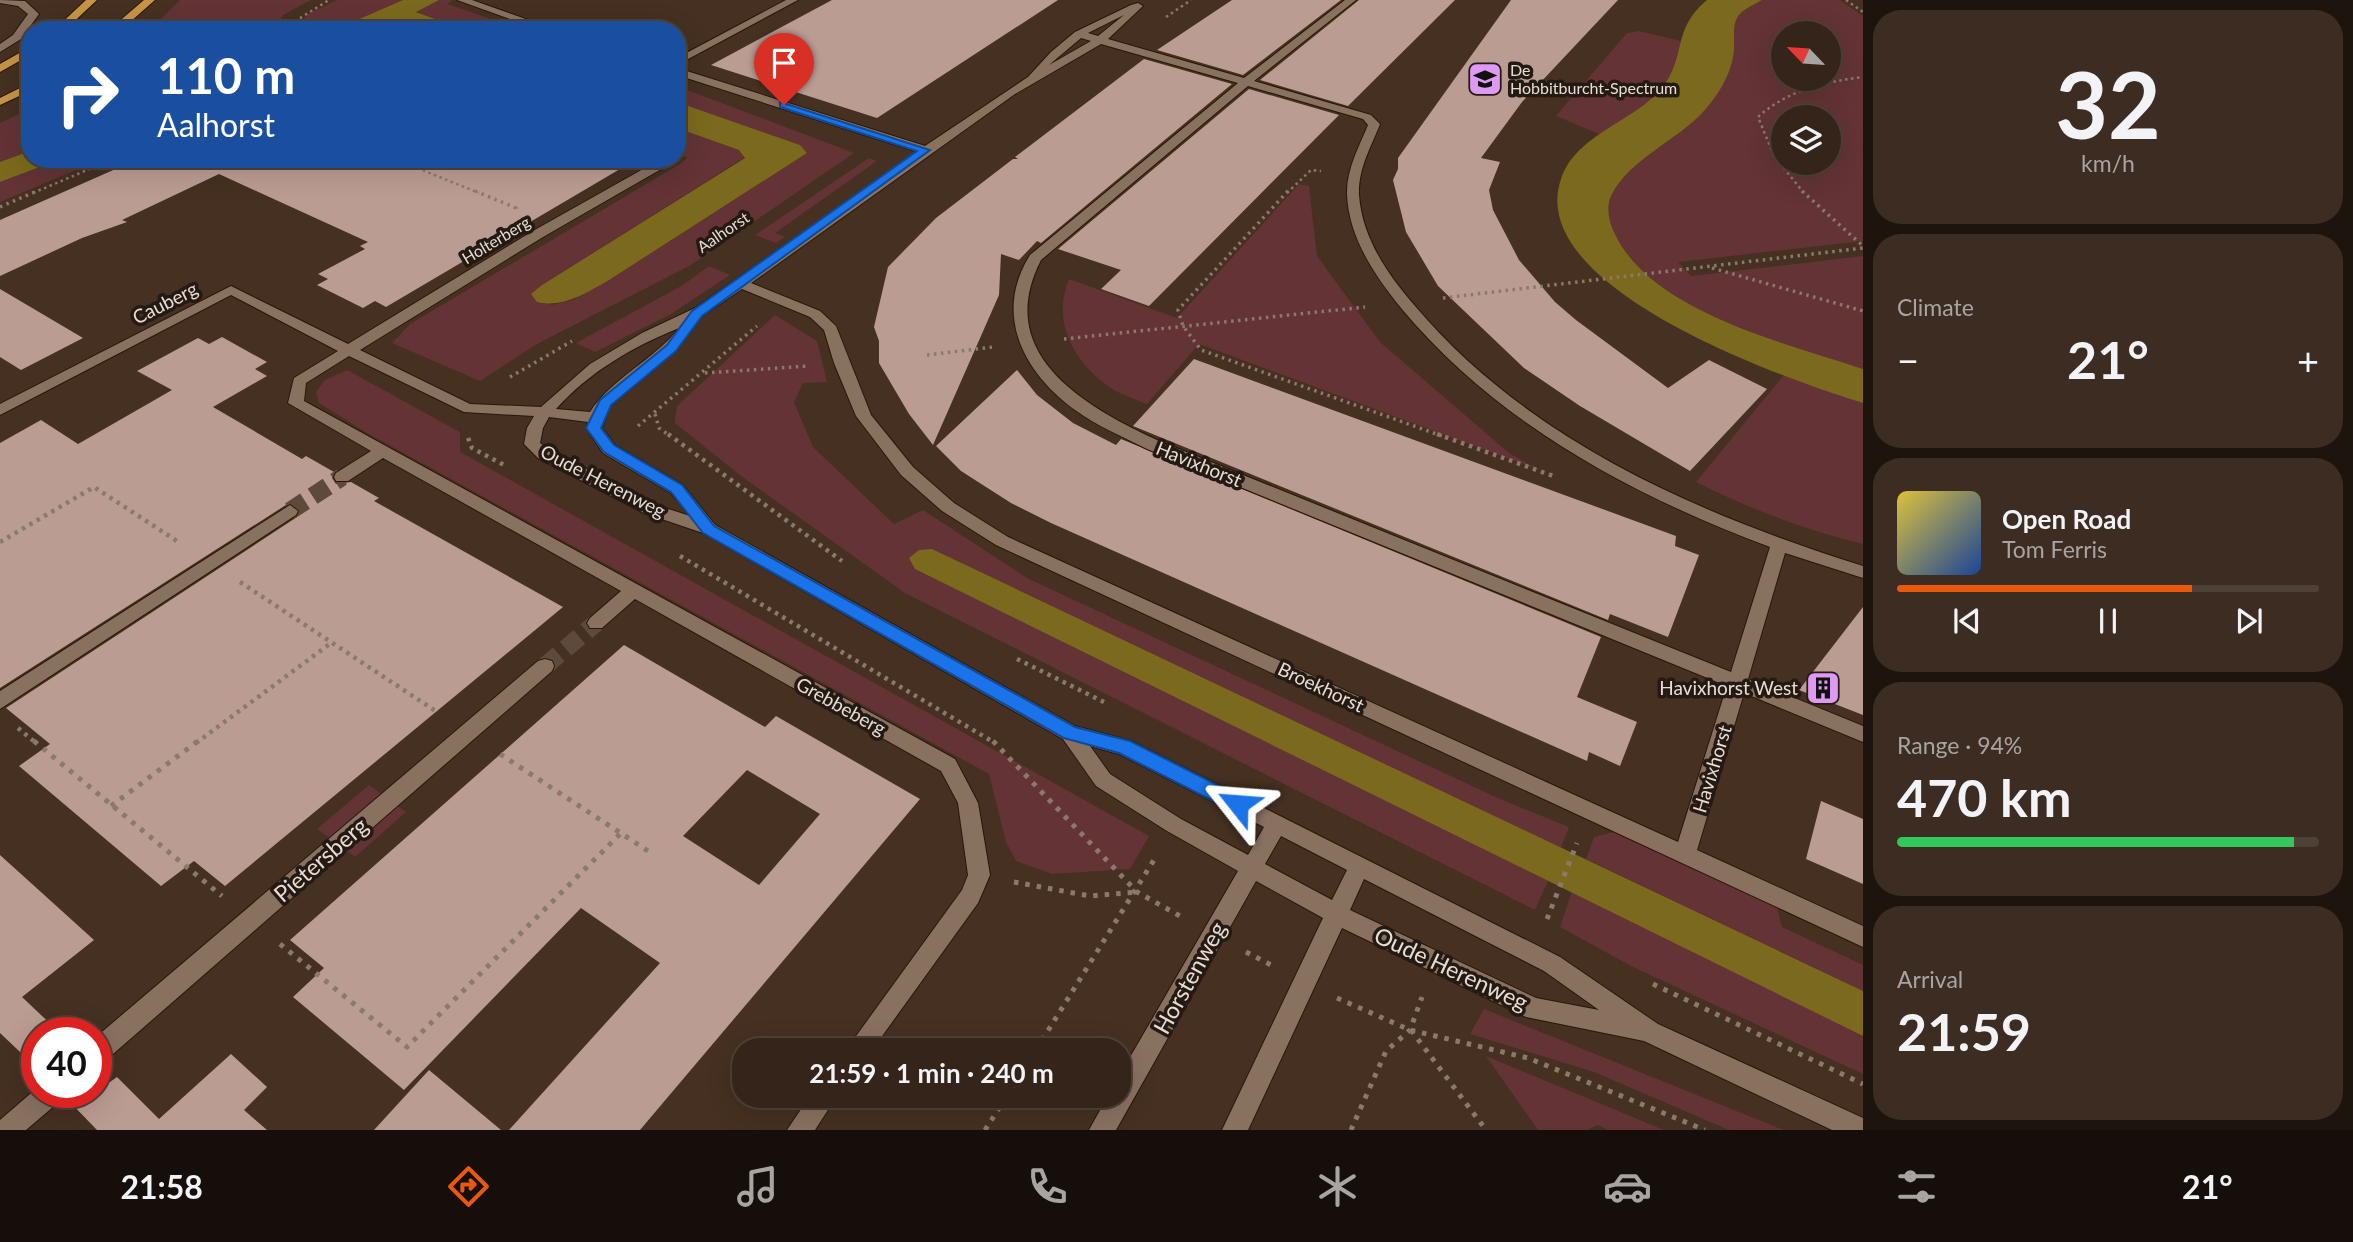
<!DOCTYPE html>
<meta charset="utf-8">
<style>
body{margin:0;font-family:Lato,sans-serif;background:#3c2c22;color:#f1f3f6;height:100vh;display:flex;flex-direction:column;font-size:26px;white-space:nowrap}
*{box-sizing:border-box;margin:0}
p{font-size:23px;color:#a9a4a2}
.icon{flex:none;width:38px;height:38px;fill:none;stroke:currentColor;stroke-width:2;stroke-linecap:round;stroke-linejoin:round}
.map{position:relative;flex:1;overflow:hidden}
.details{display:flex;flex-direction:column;gap:10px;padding:10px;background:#1d140e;width:490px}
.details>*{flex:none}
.banner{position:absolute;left:21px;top:21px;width:665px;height:147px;border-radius:28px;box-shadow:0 7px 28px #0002,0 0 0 2px #4e4138;background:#1a4fa0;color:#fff;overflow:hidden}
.needle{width:46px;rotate:295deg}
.tools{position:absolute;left:1771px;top:21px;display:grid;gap:14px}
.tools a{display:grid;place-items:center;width:70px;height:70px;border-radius:50%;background:#342419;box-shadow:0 7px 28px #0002,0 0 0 2px #4e4138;font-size:35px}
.speed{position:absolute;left:21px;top:1017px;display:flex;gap:14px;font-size:35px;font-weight:700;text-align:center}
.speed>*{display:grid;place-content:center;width:91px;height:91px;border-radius:50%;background:#342419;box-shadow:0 7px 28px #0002,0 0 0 2px #4e4138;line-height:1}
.speed .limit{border:10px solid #d22;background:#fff;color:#111}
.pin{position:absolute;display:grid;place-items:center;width:60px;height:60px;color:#fff;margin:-72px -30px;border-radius:50% 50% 50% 0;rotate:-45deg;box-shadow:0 0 7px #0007}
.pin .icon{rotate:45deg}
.me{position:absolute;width:77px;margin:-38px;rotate:298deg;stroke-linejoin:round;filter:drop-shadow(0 0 5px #0008)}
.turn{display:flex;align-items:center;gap:24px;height:147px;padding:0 21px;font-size:32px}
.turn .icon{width:91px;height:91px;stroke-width:2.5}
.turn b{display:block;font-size:49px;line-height:60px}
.big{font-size:52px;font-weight:700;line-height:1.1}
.details .tile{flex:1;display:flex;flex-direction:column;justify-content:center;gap:10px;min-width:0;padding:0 24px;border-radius:28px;background:#3c2c22}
.details .dial{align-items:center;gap:0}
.dial b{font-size:91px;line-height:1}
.song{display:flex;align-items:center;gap:21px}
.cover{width:84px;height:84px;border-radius:10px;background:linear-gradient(135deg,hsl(50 70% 55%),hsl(220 70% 35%))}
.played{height:7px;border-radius:4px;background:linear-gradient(90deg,#ea580c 70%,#4e4138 70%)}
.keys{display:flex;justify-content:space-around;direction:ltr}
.heat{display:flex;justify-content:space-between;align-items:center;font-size:38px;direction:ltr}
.charge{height:10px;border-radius:5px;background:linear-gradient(90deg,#34c759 94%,#4e4138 0)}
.trip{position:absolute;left:732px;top:1038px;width:399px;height:70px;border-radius:28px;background:#342419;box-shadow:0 7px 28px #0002,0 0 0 2px #4e4138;font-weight:700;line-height:70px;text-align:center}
.dock{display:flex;height:112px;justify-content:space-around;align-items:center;background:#150e0a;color:#a9a4a2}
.dock .icon{width:49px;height:49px}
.dock .selected{color:#ea580c}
.dock b{font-size:32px;color:#f1f3f6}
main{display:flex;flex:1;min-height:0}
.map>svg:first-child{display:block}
.green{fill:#633336;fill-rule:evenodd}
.water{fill:#7b6a1d}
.building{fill:#bb9c93;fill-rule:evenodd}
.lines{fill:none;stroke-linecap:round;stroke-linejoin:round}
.minor-tunnel{stroke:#5e4a3c;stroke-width:18;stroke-dasharray:18 9;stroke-linecap:butt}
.minor-casing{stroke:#2a1709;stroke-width:2}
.major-casing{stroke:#2a1709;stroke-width:2}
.path-far3{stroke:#8b796d;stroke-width:2.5;stroke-dasharray:2.5 3.5;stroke-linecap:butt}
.path-far2{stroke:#8b796d;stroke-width:3.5;stroke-dasharray:2.5 4.5;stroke-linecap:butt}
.path-far1{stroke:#8b796d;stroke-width:4.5;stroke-dasharray:3.5 5;stroke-linecap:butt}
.path{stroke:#8b796d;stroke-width:5;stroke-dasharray:4.5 7;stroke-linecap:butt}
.minor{fill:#897160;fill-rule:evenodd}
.major{fill:#c69447;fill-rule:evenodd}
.route{fill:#1a73e8;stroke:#114b97;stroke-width:2}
.labels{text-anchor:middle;stroke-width:7;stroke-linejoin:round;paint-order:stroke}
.far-poi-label{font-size:16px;fill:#e9dcd3;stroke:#241a14;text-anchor:start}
.far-street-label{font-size:16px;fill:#e9dcd3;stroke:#241a14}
.street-label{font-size:19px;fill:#e9dcd3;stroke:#241a14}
.poi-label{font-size:19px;fill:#e9dcd3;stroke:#241a14;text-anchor:end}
.near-street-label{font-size:23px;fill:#e9dcd3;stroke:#241a14}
</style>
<main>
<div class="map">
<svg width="1863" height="1130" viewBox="0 0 1863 1130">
<rect width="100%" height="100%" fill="#453021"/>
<g class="green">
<path d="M180,0H311L283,15L275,30H150Z"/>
<path d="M337,0H403L334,30H304L301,23L306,15Z"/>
<path d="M439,0H453L447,4L523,30H466L415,11Z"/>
<path d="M1762,0H1840L1863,16V241L1678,262L1691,276L1863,256V369C1786,343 1650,312 1614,232C1609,222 1606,207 1611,196C1629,159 1677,141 1704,111C1718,95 1731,72 1734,50C1735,40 1732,28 1737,18C1742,9 1754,5 1762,0ZM1783,33H1829V79H1783ZM1783,117H1829V163H1783Z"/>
<path d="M1639,31L1681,41C1678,51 1676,63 1672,73C1659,102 1625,119 1599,134L1556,116L1627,33Z"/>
<path d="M677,86L854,153L691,265L537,344L480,381L392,343L410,324L680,164L687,158L677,152V128L739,150L745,157L542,285L551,305L573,300L606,282L807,153L800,145L677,102Z"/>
<path d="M30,109V151L0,162V123Z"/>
<path d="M869,158L877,161L775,233L785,237L776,243L755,235Z"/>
<path d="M61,159H102L0,202V182Z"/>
<path d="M1299,184L1309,186L1317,256L1380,342L1509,453L1537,469L1199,344L1147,404C1135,399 1121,395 1111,388C1074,363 1051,322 1069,279L1177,318Z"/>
<path d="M709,266L730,275L671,314L595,352L576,343L683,285Z"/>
<path d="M775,315L817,341L827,382L803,383L794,402L813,447L894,524L923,510L1027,578L1500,799L1569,827L1561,848L932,549L1418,815L1548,881L1535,910L905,593L741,476L675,423L677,406Z"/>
<path d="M347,370L460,432V452L1149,836L1130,869L1052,874L1016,861L1006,842L989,774L367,433L319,403L316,392L325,380Z"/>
<path d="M1784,375L1863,403V544C1805,530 1750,509 1696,482Z"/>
<path d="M369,785L406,812L355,857L317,829Z"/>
<path d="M1614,832L1777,908L1782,927L1863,965V991L1586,859L1594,837Z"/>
<path d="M1572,891L1863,1036V1074L1631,966L1560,927Z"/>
<path d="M1484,1009L1784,1130H1729L1594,1072L1470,1034Z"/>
<path d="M1486,1056L1664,1130H1608L1598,1125L1587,1130H1538Z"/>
</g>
<g class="water">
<path d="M403,0H439L416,12L466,30H402L384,25L374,30H334Z"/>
<path d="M1707,0H1762C1754,5 1742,9 1737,18C1732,28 1735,40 1734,50C1732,73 1719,94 1704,111C1677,141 1629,159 1611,196C1606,207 1609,222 1614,232C1650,312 1786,343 1863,369V403C1788,380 1523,288 1561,179C1576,134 1634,122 1662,88C1687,56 1671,30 1707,0Z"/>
<path d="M677,102L800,145L807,153L606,282C584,294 563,308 537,302L531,294L542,285L745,158L739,150L677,128Z"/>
<path d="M30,151V159H61L0,182V162Z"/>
<path d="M932,549L1863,991V1036L915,569L909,558L919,550Z"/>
</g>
<g class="building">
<path d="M832,0H1058L877,118L711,65Z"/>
<path d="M1232,0H1341L1243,75L1157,50Z"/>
<path d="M1359,0H1455L1348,106L1260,80Z"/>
<path d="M1511,0H1618L1522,102L1481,158L1500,162L1489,190L1493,210L1519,260L1555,302L1576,320L1668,388L1709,360L1767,389L1690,471L1580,406L1524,368L1438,286L1406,232L1393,180L1398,169V158Z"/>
<path d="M1144,59L1232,84L1041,243L1037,241L1019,260L1001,254L999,295L933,445L909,414L879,363V341L874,327L888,267L936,218L1013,159H1018L1015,157Z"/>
<path d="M1249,89L1339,115L1149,306L1101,289L1121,270L1058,249Z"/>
<path d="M161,159H637L386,307L375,301L363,308L317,285L328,279L318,274L365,249L360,246L368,242L219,174L122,220L127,222L82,238L0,276V220L136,160L147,166Z"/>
<path d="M0,289L83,338L21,370L0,357Z"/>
<path d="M222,337L267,362L255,369L267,376L213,407L302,459L306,456L334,472L332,478L336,484L351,482L379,498L374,501L563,607L225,886L194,861L161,886L19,766L50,744L6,708L297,517L301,510L289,503L0,688V443L41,420L78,444L172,390L137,371L198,338L209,344Z"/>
<path d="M1194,359L1676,536L1675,546L1699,555L1668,637L1610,614L1608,620L1133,426Z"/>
<path d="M1017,370L1037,395L1073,423L1116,445L1121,439L1601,637L1577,697L1637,722L1620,766L1589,752L1587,761L1051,523L1011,503L961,471L936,446Z"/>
<path d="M1863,607V715L1799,690Z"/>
<path d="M624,645L765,727L776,716L920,799L640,1130H509L660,963L581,908L404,1090L293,997L324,968L290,940ZM747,770L820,814L759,885L683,836Z"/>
<path d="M1821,801L1863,819V884L1806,859Z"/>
<path d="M0,855L94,940L22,997L59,1032H37V1068L0,1033Z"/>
<path d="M231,1054L267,1087L244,1110L267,1130H97L64,1096L65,1092H96V1068L110,1082L117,1077L159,1119Z"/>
<path d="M429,1070L501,1130H374Z"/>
</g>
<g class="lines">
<g class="minor-tunnel">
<path d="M290,511L342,477"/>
<path d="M545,666L596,623"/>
</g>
<g class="minor-casing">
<g id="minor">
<path d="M0,0L25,1L39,14L21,39L0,52V44L13,35L28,14L18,6L0,3Z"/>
<path d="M457,0H472L557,30H541Z"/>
<path d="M786,0H798L677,65V58Z"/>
<path d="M1345,0H1356L1254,81L1371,115L1380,124C1371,147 1358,169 1359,195C1362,238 1388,275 1415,306C1529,441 1698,514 1863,566V578L1785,553L1748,679L1863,726V742L1744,693L1697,850L1863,926V947L996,545L942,511L901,475L856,416L834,363L824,330L810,317L742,289L702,316L676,351L610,406L602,428L615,445L683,485L715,525L1075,726L1131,741L1560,957L1658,1024L1863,1118V1130H1832L1644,1041L1526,1017L1342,928L1248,1130H1222L1323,918L1256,881L1116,1130H1089L1108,1096H1118V1078L1238,871L1167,831L1096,786L1063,739L703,533L644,513L538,458L524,444L527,428L534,416L464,412L349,356L306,383L304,401L955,759L978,803L990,875L978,903L872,1050H846L962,890L968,875L958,803L941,771L635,599L602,628H590L587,623L590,618L621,591L383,458L348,481H336L334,477L336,473L371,451L288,403L294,378L338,351L231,295L0,415V404L231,286L348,344L533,231L652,164L649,159H661L665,165L663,168L543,237L360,350L470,404L541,407L590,364L642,333L695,308L918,152L677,75V68L925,146L1028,77L1051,52L1075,32L1131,5L1138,3L1143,6L1108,39L1244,78ZM1124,15L1098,36L1088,33ZM1081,38L1091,41L1049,65ZM1101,44L1238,83L1030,255C993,314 1023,372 1075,410C1097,426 1123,437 1147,449L1727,686L1678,842L1008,537L954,503L913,467L871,415L836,326L820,311L751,283L1015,94ZM1248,86L1363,119L1368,125C1359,147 1346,170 1347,195C1349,238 1375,276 1401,308C1497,423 1631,495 1770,547L1731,672L1159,441C1086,407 992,355 1041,260ZM679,328C654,360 612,378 590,412L556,409C589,372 634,346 679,328ZM549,417L588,422L586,428L603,453L671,493L690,516L656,505L550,450L540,443L543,428ZM1090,746L1119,754L1264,827L1248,855L1181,819L1110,774ZM1281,836L1347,870L1332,900L1265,864ZM1364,879L1544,971L1599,1010L1536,998L1350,910Z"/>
<path d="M290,505L298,511L296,515L0,709V691Z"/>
<path d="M545,659L552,661L554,666L552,671L105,1061L96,1065V1037L538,661Z"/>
<path d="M37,1088V1092H63L60,1101L26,1130H0V1120Z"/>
<path d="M810,1096H837L815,1130H787Z"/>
</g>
</g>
<g class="major-casing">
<g id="major">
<path d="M86,0H97L65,30H54Z"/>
<path d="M144,0H155L121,30H109Z"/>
<path d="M30,47V55L0,72V64Z"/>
<path d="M30,83V91L0,105V98Z"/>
</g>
</g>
<g class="path-far3">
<path d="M1846,0L1863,12"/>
<path d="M1166,17L1191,0"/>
<path d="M290,30L289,25L329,0"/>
<path d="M395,159L479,193"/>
<path d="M33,193L113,159"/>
<path d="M1287,193L1311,170L1321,171"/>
<path d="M1804,193L1774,156L1758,117C1788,90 1824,82 1863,77"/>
</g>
<g class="path-far2">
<path d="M475,191L516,208L514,210"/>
<path d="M1288,191L1178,310L1183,326L1201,350L1442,436"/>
<path d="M1802,191L1863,246"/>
<path d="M0,207L37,191"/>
<path d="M1712,268L1863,311"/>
<path d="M1443,298L1863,248"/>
<path d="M1064,339L1365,307"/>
<path d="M927,355L993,347"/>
<path d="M705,373L808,366"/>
<path d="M510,377L572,341"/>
<path d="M655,414L659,428L670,436"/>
<path d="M638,426L757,326"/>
</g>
<g class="path-far1">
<path d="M668,434L842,561"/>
<path d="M1437,434L1556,477"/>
<path d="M468,438L472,448L504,465"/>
<path d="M0,542L94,487L180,543"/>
<path d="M680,556L995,743"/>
<path d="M240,582L437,712"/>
<path d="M1017,659L1106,703"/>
<path d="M18,728L36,743"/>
<path d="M196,743L331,643"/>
</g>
<g class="path">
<path d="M34,741L222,896"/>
<path d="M993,741L1137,892L1180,916"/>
<path d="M500,754L648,851"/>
<path d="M111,806L198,741"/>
<path d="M1014,882L1090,896L1137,892"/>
<path d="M1547,919L1577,843"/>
<path d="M280,944L407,1047L620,834"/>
<path d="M1246,952L1273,966"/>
<path d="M1653,984L1863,1084"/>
<path d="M1337,998L1410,1030L1528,1058L1705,1130"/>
<path d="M1411,1030L1486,1130"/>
<path d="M1036,1050L1157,855"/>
<path d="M985,1130L1007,1096"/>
<path d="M1351,1130L1386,1051L1410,1030L1422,997"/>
</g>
<use href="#minor" class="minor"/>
<use href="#major" class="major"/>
</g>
<path class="route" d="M780,102L930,150L702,316L676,351L611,405L601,428L614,445L682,485L714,526L1075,727L1130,741L1245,799L1247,804L1245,810H1231L1119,753L1064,738L703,533L671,492L604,452L586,428L600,400L667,345L692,311L917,151L780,107Z"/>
<defs>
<g id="school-square" transform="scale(1.75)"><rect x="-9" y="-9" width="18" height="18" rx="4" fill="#dd99f3" stroke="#241a14"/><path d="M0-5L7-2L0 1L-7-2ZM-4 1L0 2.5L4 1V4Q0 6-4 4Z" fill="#111"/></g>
<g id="building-square" transform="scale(1.75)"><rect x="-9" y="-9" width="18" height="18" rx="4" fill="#dd99f3" stroke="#241a14"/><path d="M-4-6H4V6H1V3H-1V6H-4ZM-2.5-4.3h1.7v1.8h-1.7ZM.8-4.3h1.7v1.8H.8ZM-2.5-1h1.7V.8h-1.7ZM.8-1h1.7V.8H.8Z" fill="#111"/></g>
</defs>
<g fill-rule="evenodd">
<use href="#school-square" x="1485" y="79"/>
<use href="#building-square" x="1823" y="688"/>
</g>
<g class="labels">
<g class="far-poi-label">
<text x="1510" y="76">De<tspan x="1510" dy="18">Hobbitburcht-Spectrum</tspan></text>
</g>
<g class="far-street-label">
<text transform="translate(723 232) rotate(-34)" y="6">Aalhorst</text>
<text transform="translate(496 240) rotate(-31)" y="6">Holterberg</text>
</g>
<g class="street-label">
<text transform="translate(165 303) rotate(-27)" y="7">Cauberg</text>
<text transform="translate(1199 464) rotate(22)" y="7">Havixhorst</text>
<text transform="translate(603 481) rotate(27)" y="7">Oude Herenweg</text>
<text transform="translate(1321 687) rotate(25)" y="7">Broekhorst</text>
<text transform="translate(841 706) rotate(29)" y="7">Grebbeberg</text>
<text transform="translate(1712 769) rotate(-73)" y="7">Havixhorst</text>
</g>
<g class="poi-label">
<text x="1798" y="695">Havixhorst West</text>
</g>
<g class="near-street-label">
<text transform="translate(321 860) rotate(-41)" y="8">Pietersberg</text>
<text transform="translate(1451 969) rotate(25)" y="8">Oude Herenweg</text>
<text transform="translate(1190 978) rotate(-61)" y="8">Horstenweg</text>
</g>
</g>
</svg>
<div class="tools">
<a><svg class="needle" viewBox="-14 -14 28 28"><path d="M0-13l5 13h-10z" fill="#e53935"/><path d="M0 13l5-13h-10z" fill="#a9a4a2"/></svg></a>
<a><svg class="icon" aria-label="layers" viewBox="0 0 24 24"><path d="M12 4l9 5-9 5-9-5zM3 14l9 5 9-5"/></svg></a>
</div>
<div class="speed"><div class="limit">40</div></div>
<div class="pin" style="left:784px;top:105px;background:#d93025"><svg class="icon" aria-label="arrive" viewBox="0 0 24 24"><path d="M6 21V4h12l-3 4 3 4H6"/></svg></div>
<svg class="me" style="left:1238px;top:804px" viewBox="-20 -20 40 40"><path d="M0-17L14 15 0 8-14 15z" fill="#1a73e8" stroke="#fff" stroke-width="4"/></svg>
<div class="trip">21:59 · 1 min · 240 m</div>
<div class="banner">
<div class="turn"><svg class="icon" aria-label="right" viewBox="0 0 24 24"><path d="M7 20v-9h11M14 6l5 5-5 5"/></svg><div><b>110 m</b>Aalhorst</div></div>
</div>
</div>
<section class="details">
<div class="tile dial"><b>32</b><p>km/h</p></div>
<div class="tile"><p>Climate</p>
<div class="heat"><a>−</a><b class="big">21°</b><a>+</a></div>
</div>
<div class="tile">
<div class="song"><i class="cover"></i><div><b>Open Road</b><p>Tom Ferris</p></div></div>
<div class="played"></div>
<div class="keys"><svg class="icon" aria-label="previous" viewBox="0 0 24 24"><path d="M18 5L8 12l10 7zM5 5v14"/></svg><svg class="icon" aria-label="pause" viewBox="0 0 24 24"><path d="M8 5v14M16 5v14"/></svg><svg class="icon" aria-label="next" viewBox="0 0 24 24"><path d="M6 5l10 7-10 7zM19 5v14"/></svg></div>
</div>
<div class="tile"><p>Range · 94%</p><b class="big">470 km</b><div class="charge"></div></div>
<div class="tile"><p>Arrival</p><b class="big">21:59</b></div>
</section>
</main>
<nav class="dock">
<b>21:58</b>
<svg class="icon selected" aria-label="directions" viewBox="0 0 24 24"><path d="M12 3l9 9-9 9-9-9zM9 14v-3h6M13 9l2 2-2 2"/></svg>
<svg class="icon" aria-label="music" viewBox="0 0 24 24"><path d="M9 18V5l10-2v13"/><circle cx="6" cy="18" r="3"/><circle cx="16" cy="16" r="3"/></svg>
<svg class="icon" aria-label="phone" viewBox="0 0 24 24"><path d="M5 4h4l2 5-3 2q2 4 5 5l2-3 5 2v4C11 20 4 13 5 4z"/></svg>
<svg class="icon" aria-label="climate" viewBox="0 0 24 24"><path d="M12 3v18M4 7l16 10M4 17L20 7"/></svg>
<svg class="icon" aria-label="car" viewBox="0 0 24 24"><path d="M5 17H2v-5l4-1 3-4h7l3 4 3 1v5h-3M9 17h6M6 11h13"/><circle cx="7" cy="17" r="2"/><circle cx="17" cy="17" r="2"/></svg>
<svg class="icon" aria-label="filters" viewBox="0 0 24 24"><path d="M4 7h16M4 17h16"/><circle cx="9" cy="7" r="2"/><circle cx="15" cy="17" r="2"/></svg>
<b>21°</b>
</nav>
